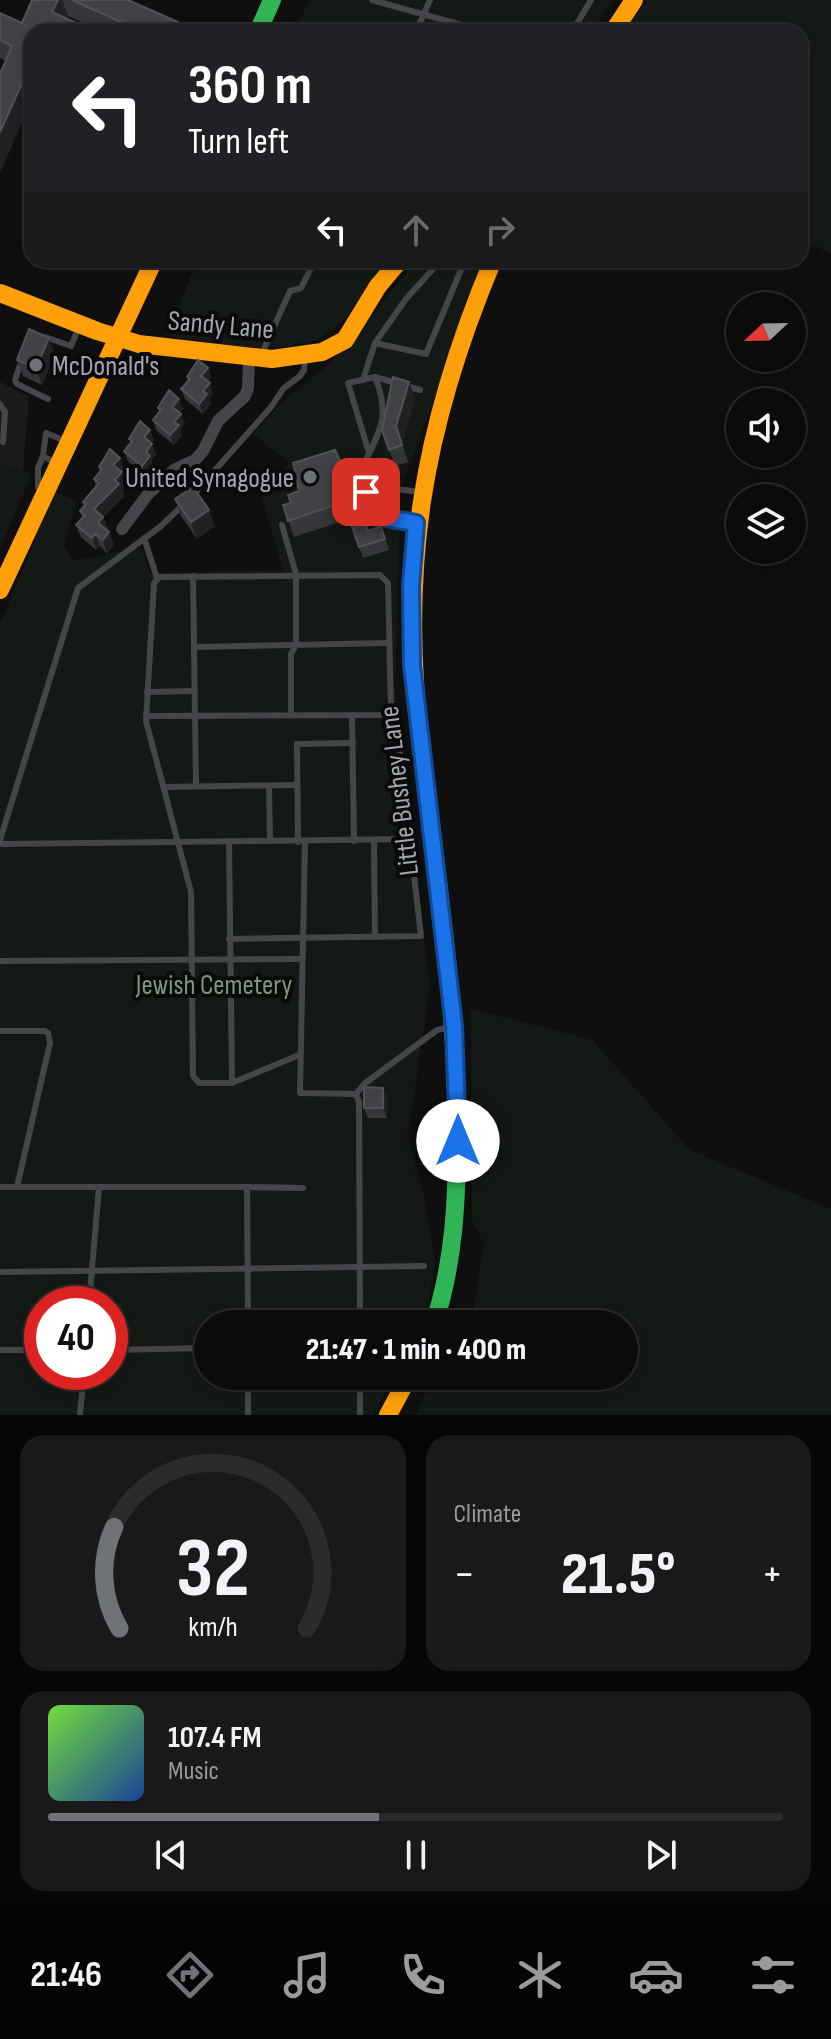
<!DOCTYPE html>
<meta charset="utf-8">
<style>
body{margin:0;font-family:"Sofia Sans Condensed",sans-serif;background:#19191a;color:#f1f3f6;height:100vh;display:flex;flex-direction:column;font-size:30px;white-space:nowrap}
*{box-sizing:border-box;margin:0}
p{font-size:26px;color:#9a9b9d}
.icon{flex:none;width:44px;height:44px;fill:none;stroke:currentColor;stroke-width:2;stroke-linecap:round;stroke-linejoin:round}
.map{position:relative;height:1415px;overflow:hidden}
.panel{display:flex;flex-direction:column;gap:20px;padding:20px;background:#060607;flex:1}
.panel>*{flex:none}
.top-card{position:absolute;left:24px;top:24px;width:784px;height:244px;border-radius:24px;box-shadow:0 4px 12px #0003,0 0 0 2px #2b2b2d;background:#202124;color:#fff;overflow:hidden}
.needle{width:52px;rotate:248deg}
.buttons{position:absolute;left:726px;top:292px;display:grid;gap:16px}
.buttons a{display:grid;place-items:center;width:80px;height:80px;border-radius:50%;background:#0b0b0c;box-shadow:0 4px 12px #0003,0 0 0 2px #2b2b2d;font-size:40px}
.speed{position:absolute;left:24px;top:1286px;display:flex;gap:16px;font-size:40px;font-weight:700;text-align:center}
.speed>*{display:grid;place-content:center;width:104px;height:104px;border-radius:50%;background:#0b0b0c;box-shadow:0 4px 12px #0003,0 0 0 2px #2b2b2d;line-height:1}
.speed .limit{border:12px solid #d22;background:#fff;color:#111}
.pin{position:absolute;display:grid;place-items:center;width:68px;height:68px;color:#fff;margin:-34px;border-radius:16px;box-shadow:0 4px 12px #0006}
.me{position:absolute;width:88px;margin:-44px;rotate:0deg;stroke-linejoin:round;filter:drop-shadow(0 0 6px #0008)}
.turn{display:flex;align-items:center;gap:28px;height:168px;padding:0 32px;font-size:36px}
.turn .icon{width:104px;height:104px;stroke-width:2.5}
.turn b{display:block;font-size:56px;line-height:68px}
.lanes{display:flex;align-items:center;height:76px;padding:0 32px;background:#0003;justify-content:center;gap:40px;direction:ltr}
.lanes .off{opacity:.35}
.big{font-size:60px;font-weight:800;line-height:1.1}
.panel .tile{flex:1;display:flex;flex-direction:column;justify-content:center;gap:12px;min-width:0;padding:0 28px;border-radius:24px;background:#19191a}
.panel .dial{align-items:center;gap:0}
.dial svg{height:208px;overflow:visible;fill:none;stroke:#2b2b2d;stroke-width:7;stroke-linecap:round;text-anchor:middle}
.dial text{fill:#f1f3f6;stroke:none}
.song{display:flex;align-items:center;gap:24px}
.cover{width:96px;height:96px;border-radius:12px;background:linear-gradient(135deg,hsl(100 70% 55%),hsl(220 70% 35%))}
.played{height:8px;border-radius:4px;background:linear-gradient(90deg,#6f7277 45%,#2b2b2d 45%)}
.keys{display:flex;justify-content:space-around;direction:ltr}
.heat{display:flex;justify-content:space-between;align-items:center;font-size:44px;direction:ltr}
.panel .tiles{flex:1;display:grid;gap:20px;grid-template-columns:1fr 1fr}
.tile:last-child{grid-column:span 2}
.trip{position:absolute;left:194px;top:1310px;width:444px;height:80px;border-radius:40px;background:#0b0b0c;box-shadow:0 4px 12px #0003,0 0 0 2px #2b2b2d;font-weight:800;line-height:80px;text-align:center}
.tabs{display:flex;height:128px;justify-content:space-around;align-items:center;background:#040405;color:#9a9b9d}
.tabs .icon{width:56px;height:56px}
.tabs .active{color:#6f7277}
.tabs b{font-size:36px;color:#f1f3f6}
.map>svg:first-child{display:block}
.built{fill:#1b1b1c}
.green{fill:#151916;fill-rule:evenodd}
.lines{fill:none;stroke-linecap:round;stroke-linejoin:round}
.lane{stroke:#444649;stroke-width:6}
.street{stroke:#444649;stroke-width:12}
.fast{stroke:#30b455;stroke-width:18}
.slow{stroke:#ff9f0a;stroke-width:18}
.wall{fill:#353639}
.shaded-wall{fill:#212123}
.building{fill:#414246;stroke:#505256;stroke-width:2}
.route-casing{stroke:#114b97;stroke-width:20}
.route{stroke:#1a73e8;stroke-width:14}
.poi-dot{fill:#6f7277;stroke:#0a0a0b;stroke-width:3}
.labels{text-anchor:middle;stroke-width:8;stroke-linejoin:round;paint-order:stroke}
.street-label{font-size:28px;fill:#a2a7af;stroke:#0a0a0b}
.poi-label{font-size:28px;fill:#a2a7af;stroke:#0a0a0b;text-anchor:start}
.park-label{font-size:28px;fill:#7b987d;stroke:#0a0a0b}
</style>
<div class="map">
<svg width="831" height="1415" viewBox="0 0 831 1415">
<rect width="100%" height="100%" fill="#0f0f10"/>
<path class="built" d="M0,382L29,397L23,469L0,464Z"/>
<g class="green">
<path d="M309,0H614L590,32H295Z"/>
<path d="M646,0H831V254L800,238V32H624Z"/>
<path d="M198,260H393L342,322L317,340L266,350L166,336Z"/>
<path d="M418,260H486L401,488L395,691L430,985L408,1136L423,1192L435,1263L425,1323L208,1324V1376H395L373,1415H0V624L55,492L77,501L64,546L73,561L142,547L149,573L283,570L262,498L289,463L253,434L285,399L329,364ZM42,1304H110V1372H42Z"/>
<path d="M0,464L23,469L31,476L0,549Z"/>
<path d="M471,1009L592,1040L690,1150L831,1209V1415H416L432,1376H624V1324H464L474,1308L484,1244L472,1220Z"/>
</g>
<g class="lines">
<g class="lane">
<path d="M372,0L487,32"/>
<path d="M416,32L430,0"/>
<path d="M572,32L591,0"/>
<path d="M45,337L71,346L79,327"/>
<path d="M375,343L426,354L465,260"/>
<path d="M264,349L290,291L301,288L315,260"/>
<path d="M21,362L15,380L17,384L48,399"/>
<path d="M375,377L420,390"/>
<path d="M363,380L375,343L406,299L441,260"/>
<path d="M0,404L5,412L3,442"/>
<path d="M369,453L348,383L375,377C393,421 376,435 360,473L376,512L384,519L416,523"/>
<path d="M55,463L43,456L46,433L65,441"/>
<path d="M38,487V468L43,456"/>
<path d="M366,492L381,487L420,492"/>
<path d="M192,496L271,407L284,388L300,376L304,370L305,359"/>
<path d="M282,525L296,574V645L291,654V715"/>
<path d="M144,538L157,578"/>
<path d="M193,576L196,786"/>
<path d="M194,647L388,643"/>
<path d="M147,692L194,691"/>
<path d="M352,715L354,841"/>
<path d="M146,716L380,715L391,712"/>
<path d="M269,786L270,841"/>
<path d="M164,787L297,785"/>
<path d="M0,840L78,588L161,526L184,504"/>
<path d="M229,841L232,1083"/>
<path d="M374,841L375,937"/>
<path d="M298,842L297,744L353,743"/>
<path d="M305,842L300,1093L356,1094L364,1084L437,1030L451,1027"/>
<path d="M0,844L410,839"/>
<path d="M229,939L421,936L396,720L391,712L388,583L380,575L160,577L154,583L146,721L191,892L193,1076L199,1083H232L299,1055"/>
<path d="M0,961L301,959"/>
<path d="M0,1031H45L48,1033L50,1043L17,1187H0"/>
<path d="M356,1094L359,1102L360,1324"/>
<path d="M17,1187H99L89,1304"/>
<path d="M99,1187H247L248,1324"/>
<path d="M247,1187L303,1188"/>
<path d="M0,1272L424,1266"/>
<path d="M0,1350H42"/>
<path d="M110,1350L208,1348"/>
<path d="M248,1376V1415"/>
<path d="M80,1415L84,1372"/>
<path d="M360,1415V1376"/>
</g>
<path class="street" d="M122,529L148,494L174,470L195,460L203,451L218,421L245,396L248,388L249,357"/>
<g class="fast">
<path d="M258,32L272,0"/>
<path d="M422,755C438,882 457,1009 457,1137C457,1201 454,1263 434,1324"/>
</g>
<g class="slow">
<path d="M613,32L634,0"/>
<path d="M0,293L97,331L139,344L272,359L322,352L345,340L378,286L400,260"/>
<path d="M0,590L154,260"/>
<path d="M422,755C398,572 422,429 493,260"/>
<path d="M388,1415L409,1376"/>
</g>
</g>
<g class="wall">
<path d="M32,0H128L178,22L181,32H103L68,16L67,18L32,32V103L31,102L0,172V74L6,61L0,58V13L22,23Z"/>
<path d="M55,354L42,385L23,376L17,360Z"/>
<path d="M208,368L211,378L208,382L213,393L209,398L211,404L203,414L185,399L181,389L188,381L187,377Z"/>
<path d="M409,382L415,398L402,443L408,462L395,466L382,430Z"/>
<path d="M179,399L183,409L180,412L185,424L180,429L182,435L174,445L156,430L153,420L159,412L158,408Z"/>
<path d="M129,439L154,440L151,443L156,454L151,460L153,466L145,476L128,461L124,451L131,443Z"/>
<path d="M120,458L124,470L122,473L126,485L122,490L124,496L103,517L108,529L107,530L109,532L114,545L107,553L100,546L96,550L81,537L76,525L82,518L80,511L84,505L83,502L96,486L94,479L100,471L99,467Z"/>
<path d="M353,482L364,514L294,537L283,505Z"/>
<path d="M175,499L215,526L197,539L181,516Z"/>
<path d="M351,524L369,530L381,526L389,550L363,558Z"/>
<path d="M387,1097V1118H368L364,1108Z"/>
</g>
<g class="shaded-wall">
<path d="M58,0H62L68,16L61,32L52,12Z"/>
<path d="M178,22L181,32H173Z"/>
<path d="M79,24L82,32H76Z"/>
<path d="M23,81L31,102L0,172V132Z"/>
<path d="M49,338L55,354L42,385L36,368Z"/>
<path d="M208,368L211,378L205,386L201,376Z"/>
<path d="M409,382L415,398L402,443L408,462L396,426Z"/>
<path d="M210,383L213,393L209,398L211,404L203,414L199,404L203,391Z"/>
<path d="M179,399L183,409L176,417L172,407Z"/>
<path d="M181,414L185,424L180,429L182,435L174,445L170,435L174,422Z"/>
<path d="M150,430L154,440L147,447L144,437Z"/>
<path d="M152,444L156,454L151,460L153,466L145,476L142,466L146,452Z"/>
<path d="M120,458L124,470L122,473L126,485L122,490L124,496L103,517L108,529L103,535L94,509L115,480L113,465Z"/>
<path d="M209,510L215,526L197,539L191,522Z"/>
<path d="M109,532L114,545L107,553L103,540Z"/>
<path d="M95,534L100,546L96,550L92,538Z"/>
<path d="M383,1088L387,1097V1118L383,1108Z"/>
</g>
<g class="building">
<path d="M32,0H58L52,12L79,24L76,32H32V55L30,59L32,60V85L23,81L0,132V74L12,46L0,40V13L22,23Z"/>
<path d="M72,0H128L178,22L173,32H133L135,28Z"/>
<path d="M29,329L49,338L36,368L17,360Z"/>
<path d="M198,360L208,368L201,376L210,383L203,391L207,394L199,404L181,389L190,379L187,377Z"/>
<path d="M393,377L409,382L396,426L402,445L389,450L382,430Z"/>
<path d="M169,390L179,399L172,407L181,414L174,422L179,425L170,435L153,420L161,410L158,408Z"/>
<path d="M140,421L150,430L144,437L152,444L146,452L150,456L142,466L124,451L132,441L129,439Z"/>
<path d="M110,449L120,458L113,465L122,472L115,480L119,484L94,509L103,517L98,523L109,532L103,540L95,534L92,538L76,525L85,515L80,511L86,504L83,502L99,483L94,479L102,469L99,467Z"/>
<path d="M335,450L350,483L353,482L358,497L288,521L283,505L291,503L288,495L299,491L293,463Z"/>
<path d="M193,487L209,510L191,522L175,499Z"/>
<path d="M365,520L368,531L381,526L385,539L359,547L351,524Z"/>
<path d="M364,1087L383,1088V1108H364Z"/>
</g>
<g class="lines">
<g class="route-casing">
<path id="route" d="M366,492C382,525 383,516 416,523L411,586L412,665L454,1026L458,1141"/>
</g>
<use href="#route" class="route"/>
</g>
<g class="poi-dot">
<circle cx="36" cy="365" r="8"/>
<circle cx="310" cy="477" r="8"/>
</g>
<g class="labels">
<g class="street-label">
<text transform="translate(221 324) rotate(5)" y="10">Sandy Lane</text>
<text transform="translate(398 791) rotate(-97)" y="10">Little Bushey Lane</text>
</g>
<g class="poi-label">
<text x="52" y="375">McDonald's</text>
<text x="294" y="487" text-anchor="end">United Synagogue</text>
</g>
<g class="park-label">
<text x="214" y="994">Jewish Cemetery</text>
</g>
</g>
</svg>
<div class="buttons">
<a><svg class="needle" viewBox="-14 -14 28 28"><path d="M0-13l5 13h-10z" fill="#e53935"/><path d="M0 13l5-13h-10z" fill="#9a9b9d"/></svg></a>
<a><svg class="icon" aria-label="sound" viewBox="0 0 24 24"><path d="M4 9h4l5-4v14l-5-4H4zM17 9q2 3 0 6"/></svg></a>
<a><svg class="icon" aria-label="layers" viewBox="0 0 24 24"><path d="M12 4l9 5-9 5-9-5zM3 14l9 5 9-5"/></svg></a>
</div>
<div class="speed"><div class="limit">40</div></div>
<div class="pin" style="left:366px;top:492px;background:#d93025"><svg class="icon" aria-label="arrive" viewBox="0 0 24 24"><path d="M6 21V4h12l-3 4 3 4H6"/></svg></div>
<svg class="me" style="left:458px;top:1141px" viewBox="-20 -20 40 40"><circle r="19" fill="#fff"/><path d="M0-13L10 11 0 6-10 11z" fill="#1a73e8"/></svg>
<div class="trip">21:47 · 1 min · 400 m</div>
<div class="top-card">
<div class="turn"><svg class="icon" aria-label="left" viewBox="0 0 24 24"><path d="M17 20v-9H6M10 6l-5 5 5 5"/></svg><div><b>360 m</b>Turn left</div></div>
<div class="lanes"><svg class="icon" aria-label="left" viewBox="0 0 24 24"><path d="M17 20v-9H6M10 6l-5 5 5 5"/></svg><svg class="icon off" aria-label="ahead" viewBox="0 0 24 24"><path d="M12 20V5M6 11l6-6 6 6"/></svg><svg class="icon off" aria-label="right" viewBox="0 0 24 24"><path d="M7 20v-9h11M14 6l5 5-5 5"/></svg></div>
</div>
</div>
<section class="panel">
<div class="tiles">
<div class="tile dial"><svg viewBox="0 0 100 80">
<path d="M14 69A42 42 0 1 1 86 69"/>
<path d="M14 69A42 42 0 0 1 12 30" stroke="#6f7277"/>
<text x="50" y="56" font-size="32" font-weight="700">32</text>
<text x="50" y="72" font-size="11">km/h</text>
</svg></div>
<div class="tile"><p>Climate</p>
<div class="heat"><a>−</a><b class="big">21.5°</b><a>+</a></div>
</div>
<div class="tile">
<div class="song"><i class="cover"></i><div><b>107.4 FM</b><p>Music</p></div></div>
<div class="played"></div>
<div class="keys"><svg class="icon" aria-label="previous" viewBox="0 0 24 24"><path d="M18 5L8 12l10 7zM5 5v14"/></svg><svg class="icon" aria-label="pause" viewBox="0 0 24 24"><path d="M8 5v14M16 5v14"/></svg><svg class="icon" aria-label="next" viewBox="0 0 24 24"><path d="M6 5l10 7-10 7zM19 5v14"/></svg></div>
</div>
</div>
</section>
<nav class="tabs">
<b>21:46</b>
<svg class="icon active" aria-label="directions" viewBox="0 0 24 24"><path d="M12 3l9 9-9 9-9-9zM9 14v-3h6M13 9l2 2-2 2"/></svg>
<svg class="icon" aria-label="music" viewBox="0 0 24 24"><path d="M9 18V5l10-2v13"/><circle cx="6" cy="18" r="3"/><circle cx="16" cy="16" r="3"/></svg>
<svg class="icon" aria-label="phone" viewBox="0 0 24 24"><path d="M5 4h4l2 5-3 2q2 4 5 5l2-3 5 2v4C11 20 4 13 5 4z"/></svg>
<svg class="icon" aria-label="climate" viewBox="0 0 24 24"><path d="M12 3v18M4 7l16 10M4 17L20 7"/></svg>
<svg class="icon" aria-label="car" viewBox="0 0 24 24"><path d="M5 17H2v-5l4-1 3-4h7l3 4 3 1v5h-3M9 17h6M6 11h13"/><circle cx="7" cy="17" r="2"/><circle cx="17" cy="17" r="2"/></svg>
<svg class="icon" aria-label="filters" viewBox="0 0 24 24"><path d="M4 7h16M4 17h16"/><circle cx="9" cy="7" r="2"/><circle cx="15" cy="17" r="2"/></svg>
</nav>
